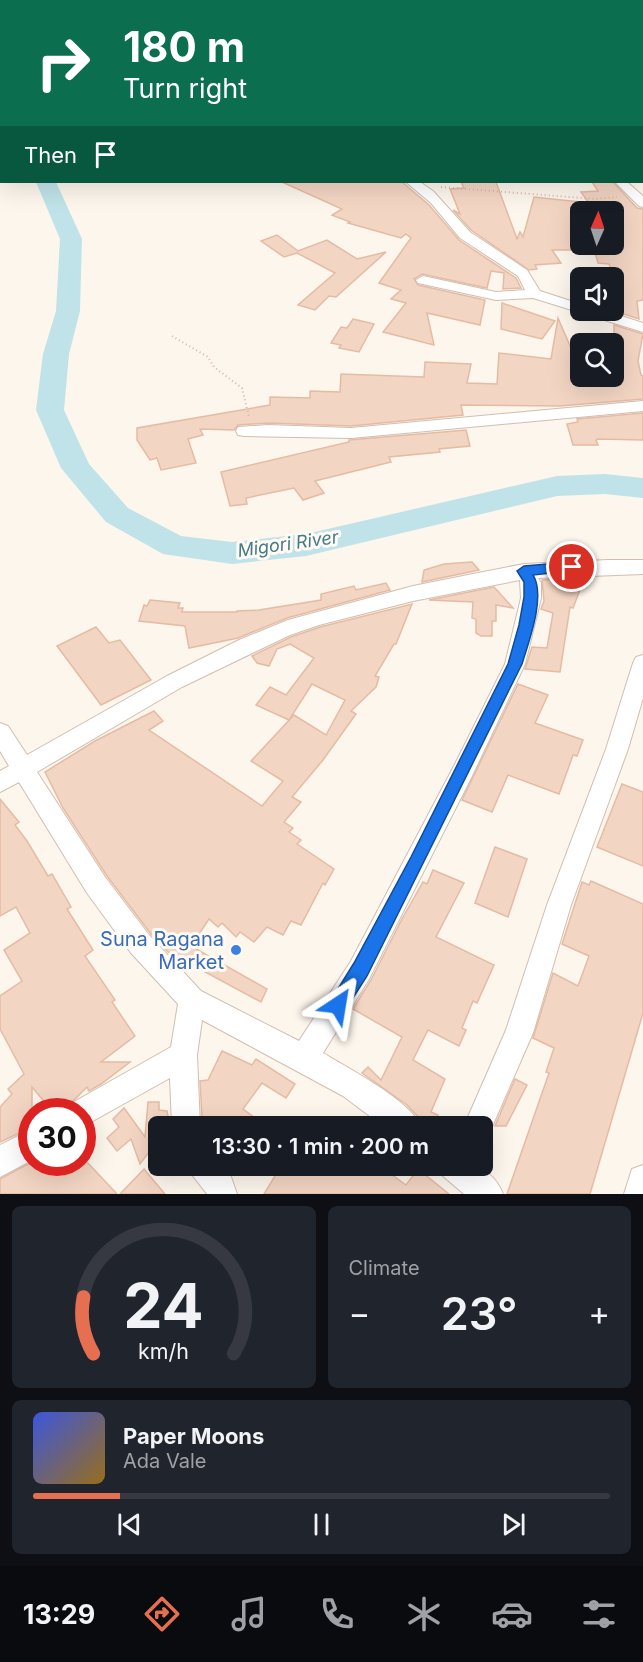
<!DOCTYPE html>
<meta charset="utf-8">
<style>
body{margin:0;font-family:Inter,sans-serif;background:#20242c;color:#f1f3f6;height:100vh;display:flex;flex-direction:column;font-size:22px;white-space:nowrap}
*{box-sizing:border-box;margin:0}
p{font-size:20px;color:#9ea1a6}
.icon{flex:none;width:33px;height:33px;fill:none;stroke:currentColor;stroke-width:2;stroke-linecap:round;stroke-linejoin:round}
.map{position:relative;height:1194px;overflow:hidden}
.drawer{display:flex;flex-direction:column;gap:12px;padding:12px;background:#0d0f14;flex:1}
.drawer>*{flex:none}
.top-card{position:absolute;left:0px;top:0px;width:644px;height:183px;box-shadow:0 6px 24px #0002;background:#0b6e4f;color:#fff;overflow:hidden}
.needle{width:39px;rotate:3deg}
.tools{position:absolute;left:570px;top:201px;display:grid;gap:12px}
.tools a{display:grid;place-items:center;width:54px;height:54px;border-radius:9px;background:#171b24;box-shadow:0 6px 24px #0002;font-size:30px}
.speed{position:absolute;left:18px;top:1098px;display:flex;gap:12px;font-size:30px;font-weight:700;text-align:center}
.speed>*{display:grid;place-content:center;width:78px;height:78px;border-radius:50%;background:#171b24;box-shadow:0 6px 24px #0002;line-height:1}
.speed .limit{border:9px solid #d22;background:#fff;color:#111}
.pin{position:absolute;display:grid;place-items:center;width:51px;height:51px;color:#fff;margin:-26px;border:3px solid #fff;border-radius:50%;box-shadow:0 2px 6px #0007}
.me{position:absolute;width:66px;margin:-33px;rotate:33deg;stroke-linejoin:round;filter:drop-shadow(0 0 4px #0008)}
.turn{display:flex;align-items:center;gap:21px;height:126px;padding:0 24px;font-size:27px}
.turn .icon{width:78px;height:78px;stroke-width:2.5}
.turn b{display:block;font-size:42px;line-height:51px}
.then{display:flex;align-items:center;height:57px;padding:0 24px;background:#0003;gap:12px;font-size:22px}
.big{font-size:45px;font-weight:600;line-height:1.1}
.drawer .card{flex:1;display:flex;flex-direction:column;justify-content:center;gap:9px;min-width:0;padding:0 21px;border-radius:9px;background:#20242c}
.drawer .dial{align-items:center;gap:0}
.dial svg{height:156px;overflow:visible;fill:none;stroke:#363941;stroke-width:7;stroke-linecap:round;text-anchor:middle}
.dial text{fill:#f1f3f6;stroke:none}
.song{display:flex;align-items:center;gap:18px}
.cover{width:72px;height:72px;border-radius:9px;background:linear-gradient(135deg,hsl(230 70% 55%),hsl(40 70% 35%))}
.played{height:6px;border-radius:3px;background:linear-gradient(90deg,#e76f51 15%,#363941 15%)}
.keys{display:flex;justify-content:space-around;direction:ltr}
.heat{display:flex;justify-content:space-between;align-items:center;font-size:33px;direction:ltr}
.drawer .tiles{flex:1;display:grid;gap:12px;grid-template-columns:1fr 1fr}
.card:last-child{grid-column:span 2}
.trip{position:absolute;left:148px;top:1116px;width:345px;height:60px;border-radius:9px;background:#171b24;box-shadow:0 6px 24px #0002;font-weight:600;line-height:60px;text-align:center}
.tabs{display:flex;height:96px;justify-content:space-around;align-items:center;background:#090b0e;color:#9ea1a6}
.tabs .icon{width:42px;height:42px}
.tabs .active{color:#e76f51}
.tabs b{font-size:27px;color:#f1f3f6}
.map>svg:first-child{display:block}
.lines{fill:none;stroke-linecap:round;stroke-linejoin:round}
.river{fill:#bfe3e8;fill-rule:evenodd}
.building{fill:#f3d5c3;stroke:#e6bba3;stroke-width:1.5}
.minor-casing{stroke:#d1beb0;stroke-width:2}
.path{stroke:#d9b8a5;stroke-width:2;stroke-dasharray:1 3;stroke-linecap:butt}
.minor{fill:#fff;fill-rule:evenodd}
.route{fill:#1a73e8;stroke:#114b97;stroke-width:1.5}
.shop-dot{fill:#3f7fe0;stroke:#fffaf3;stroke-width:2}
.labels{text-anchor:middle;stroke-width:6;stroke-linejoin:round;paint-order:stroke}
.water-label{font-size:18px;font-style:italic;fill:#437c86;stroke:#fffaf3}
.near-shop-label{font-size:20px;fill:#366cbe;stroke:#fffaf3;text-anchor:end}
</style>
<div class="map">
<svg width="643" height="1194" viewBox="0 0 643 1194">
<rect width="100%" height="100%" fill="#fdf6ec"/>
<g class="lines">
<g class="river">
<path d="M0,135L2,136V148L0,147Z"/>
<path d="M36,182H56L82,239L80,311L69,354L64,410L89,464L128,508L181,536L232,542L306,534L557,476L605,474L643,478V498L605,494L557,496L306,556L232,564L163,554L106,522L61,468L36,410L43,354L56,311L60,239Z"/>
</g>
</g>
<g class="building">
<path d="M282,182H402L429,205L459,240L516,278L521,288L503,289L504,273L491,271L487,288L422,274L414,279L418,285L485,300L480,325L427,313L434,345L383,332L406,303L391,299L401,290L379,283L411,238L406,234L401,238L348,223L350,222L332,215L342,209Z"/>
<path d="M461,182H496L517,239L520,232L523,237L534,197L580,202V250H552L561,263L535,265L537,269L529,270L471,230L453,210L460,214L450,189L464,188Z"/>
<path d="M592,182H613L637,208L643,209V300L637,301L639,319L615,311L618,307L614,306V278L609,264L598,263L593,245L614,247L615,212H595L581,192L598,191Z"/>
<path d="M277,235L298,251L327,240L357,259L386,252L336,297L329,296L315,310L298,305L335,273L297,253L284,257L261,241Z"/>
<path d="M502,303L555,321L542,339L501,329Z"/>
<path d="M558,318L580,369V376H614V325L643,334L638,361L641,375L643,376V399L560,406L461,405L463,415L351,426L268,423L238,425L234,430L200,429L203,435L188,439L196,463L161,470L157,458L150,460L137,440V428L270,405V397L310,398V391L340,392L341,374L424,377L425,362L471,364L467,383L497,384L499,353L551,359Z"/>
<path d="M353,319L374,324L359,352L339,348L341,345L331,343L341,327L347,328Z"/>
<path d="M643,413V440L598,439L596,440L598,445H573L567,424L578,422L577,419Z"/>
<path d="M466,430L470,446L439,449L440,452L389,457L391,462L315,481L324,493L303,500L294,488L246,498L247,504L230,506L221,472L349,442V440Z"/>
<path d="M472,562L479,570L422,582L424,570L444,564Z"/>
<path d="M563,579L569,581L568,579H584L573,608L570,607L560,672L525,669L532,647L547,648L553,613L541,609L544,601L542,580Z"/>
<path d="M386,583L390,590L287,618L238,638L189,648L185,626L139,621L144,605L147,606L150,600L180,603L178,608H183L182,612H237V611L259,610L321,600V594L354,586L356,590Z"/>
<path d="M494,587L513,608L496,605V621H492V636H481L476,633V619L472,618L473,602L429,600Z"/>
<path d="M412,604L396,644H394L375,676L379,677L376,687L351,711L356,714L323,760L292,797L301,802L284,822L293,828L289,832L301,840L297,844L334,869L325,885L323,883L301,925L291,921L283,935L267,927L254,942L240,932L236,937L222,923L218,927L209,919L191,946L267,989L261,1002L168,952L151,934L107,876L63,808L45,772L95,741L154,711L163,721L149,730L262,806L283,781L251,761L294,715L326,735L345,700L312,684L289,720L256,705L270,687L286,695L314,658L290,644L277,649L269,666L257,663L252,656L291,637L320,627Z"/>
<path d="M96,627L109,643L120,640L151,680L101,705L57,646Z"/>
<path d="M518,684L548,695L535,723L583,740L577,756L573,755L559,794L508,775L492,812L462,800Z"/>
<path d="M622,784L643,792V866L597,847Z"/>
<path d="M0,799L19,822L15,825L27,841L48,876L52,874L71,907L67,909L93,950L85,956L115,1000L112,1002L135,1036L101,1062H130L101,1084L89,1091L87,1087L62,1112H53L32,1087V1114L20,1126L24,1131L0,1142V1107L12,1094L8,1089L24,1074L0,1029V996L22,981L4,950L30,933L16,907L0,916Z"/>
<path d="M495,847L527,859L508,917L475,903Z"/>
<path d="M433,870L464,883L436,937L494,965L477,1003L473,1001L462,1028L466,1030L459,1046L428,1030L413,1060L445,1079L431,1112L438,1115L433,1126H427L407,1105L362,1073L368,1067L381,1080L402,1037L353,1009L371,980L402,919L423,882L427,884Z"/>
<path d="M591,881L643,904V1013L590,1194H507L549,1073L546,1072L554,1048L533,1038L553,973L578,986L589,956L562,944L582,882L589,885Z"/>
<path d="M222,1051L252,1065L256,1059L295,1084L286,1098L262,1083L243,1109L266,1126H209L214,1118L202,1117L200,1081L208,1080Z"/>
<path d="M515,1079L527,1085L506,1126H495Z"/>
<path d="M148,1102H159V1110L167,1111L170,1126H159V1139L140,1164L131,1139L117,1151L107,1138L119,1127L113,1119L124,1108L145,1137Z"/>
<path d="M32,1162H87L117,1194H0V1179Z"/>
<path d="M281,1166H380L406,1185L418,1169L449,1194H264Z"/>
<path d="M144,1169L165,1194H120Z"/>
</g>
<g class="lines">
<g class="minor-casing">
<g id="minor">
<path d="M78,0H86L87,2H78Z"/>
<path d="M159,0H185L158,2Z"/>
<path d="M380,0H391L392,2H381Z"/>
<rect x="428" y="0" width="8" height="2"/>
<rect x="0" y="28" width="2" height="6"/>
<rect x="642" y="33" width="1" height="6"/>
<rect x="642" y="81" width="1" height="6"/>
<path d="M406,182H420L433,191L470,232L527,270L540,291L580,304V310H603L643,323V332L533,298L496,300L418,283L416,280L423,276L496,292L525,290L518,276L460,238L431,203Z"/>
<path d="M615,182H627L643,196V207L639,206Z"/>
<path d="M643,401V411L351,438L244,436L238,435L236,431L238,427L268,425L351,428Z"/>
<path d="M608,560H643V574L538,578L541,583V598L525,664L471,778L369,979L323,1053C346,1067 413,1102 420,1126H383L343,1096L202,1020L197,1055L200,1126H172L170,1078L82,1127V1112H68L72,1103L171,1047L178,1004L131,953L87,893L19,782L0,792V771L9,766L0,751V723L8,726L27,755L167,676L239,640L288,620L413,586L478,573L524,564ZM520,580L521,598L505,664L455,764L351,961L299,1041L201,991L149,935L105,877L37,772L182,687L290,635L319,625L413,601Z"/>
<path d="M643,655V698L628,749L571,905L533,1033L488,1136L483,1138V1126H464L506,1030L547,905L606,749L633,663L636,657Z"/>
<path d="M32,1129V1160L0,1177V1145Z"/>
<path d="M643,1165V1194H624L632,1169Z"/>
<path d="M188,1166H222L230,1174L237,1194H207L193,1176Z"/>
<path d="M438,1166C466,1163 491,1164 503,1194H464L443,1176Z"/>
</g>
</g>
<g class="path">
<path d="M441,187L595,199L617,197"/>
<path d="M172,336L208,357L214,367L242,388L249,417"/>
</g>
<use href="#minor" class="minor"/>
</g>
<path class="route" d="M572,562L577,563L579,567L577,570L533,575C546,596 529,641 522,664L367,976L344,1012L338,1014L331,1012L328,1005L354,963L411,857L508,664L519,625L524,597V582L517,571L524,566Z"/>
<circle class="shop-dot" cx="236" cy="950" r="6"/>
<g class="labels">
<g class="water-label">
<text transform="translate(288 544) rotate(-8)" y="6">Migori River</text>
</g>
<g class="near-shop-label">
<text x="224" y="946">Suna Ragana<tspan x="224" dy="23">Market</tspan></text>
</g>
</g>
</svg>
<div class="tools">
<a><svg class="needle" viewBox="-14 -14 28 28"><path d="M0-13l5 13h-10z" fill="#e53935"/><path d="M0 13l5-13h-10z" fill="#9ea1a6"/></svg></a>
<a><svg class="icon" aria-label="sound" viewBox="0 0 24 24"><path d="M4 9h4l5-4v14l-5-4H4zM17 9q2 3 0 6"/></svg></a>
<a><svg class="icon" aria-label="search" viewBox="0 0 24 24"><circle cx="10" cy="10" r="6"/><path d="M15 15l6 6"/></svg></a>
</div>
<div class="speed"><div class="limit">30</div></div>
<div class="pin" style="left:572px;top:567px;background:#d93025"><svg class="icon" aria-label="arrive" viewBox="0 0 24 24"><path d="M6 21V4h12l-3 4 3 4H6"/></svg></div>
<svg class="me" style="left:338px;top:1005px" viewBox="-20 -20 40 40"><path d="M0-17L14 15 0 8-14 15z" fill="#1a73e8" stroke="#fff" stroke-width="4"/></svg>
<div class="trip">13:30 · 1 min · 200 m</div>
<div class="top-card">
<div class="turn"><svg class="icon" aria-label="right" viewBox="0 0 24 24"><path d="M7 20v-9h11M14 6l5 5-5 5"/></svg><div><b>180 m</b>Turn right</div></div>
<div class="then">Then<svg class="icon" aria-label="arrive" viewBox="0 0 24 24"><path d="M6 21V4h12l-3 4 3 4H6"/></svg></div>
</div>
</div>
<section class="drawer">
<div class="tiles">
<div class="card dial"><svg viewBox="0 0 100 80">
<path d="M14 69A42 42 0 1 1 86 69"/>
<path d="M14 69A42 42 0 0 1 9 40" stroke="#e76f51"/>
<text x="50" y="56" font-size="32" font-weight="700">24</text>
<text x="50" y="72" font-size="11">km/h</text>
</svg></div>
<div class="card"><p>Climate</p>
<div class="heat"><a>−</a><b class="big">23°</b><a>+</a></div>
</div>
<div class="card">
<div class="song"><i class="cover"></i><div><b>Paper Moons</b><p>Ada Vale</p></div></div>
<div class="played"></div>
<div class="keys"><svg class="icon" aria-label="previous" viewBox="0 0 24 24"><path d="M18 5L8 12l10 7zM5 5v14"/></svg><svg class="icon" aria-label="pause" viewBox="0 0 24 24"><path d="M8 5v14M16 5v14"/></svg><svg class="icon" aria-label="next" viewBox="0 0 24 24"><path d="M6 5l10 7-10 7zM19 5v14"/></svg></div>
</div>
</div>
</section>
<nav class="tabs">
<b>13:29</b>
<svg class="icon active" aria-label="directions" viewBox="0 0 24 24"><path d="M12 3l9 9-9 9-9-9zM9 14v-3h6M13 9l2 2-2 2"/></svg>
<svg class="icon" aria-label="music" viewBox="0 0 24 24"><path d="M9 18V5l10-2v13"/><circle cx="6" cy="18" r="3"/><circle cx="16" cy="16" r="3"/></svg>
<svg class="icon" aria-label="phone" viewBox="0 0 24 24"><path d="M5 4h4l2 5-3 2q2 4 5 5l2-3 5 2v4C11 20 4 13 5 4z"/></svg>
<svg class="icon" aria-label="climate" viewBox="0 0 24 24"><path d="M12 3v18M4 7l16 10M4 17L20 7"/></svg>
<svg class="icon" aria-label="car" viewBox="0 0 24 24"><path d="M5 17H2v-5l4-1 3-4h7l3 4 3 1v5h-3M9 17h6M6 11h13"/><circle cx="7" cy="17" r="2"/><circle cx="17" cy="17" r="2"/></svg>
<svg class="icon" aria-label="filters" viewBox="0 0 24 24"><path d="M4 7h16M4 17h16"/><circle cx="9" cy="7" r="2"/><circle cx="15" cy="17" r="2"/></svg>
</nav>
